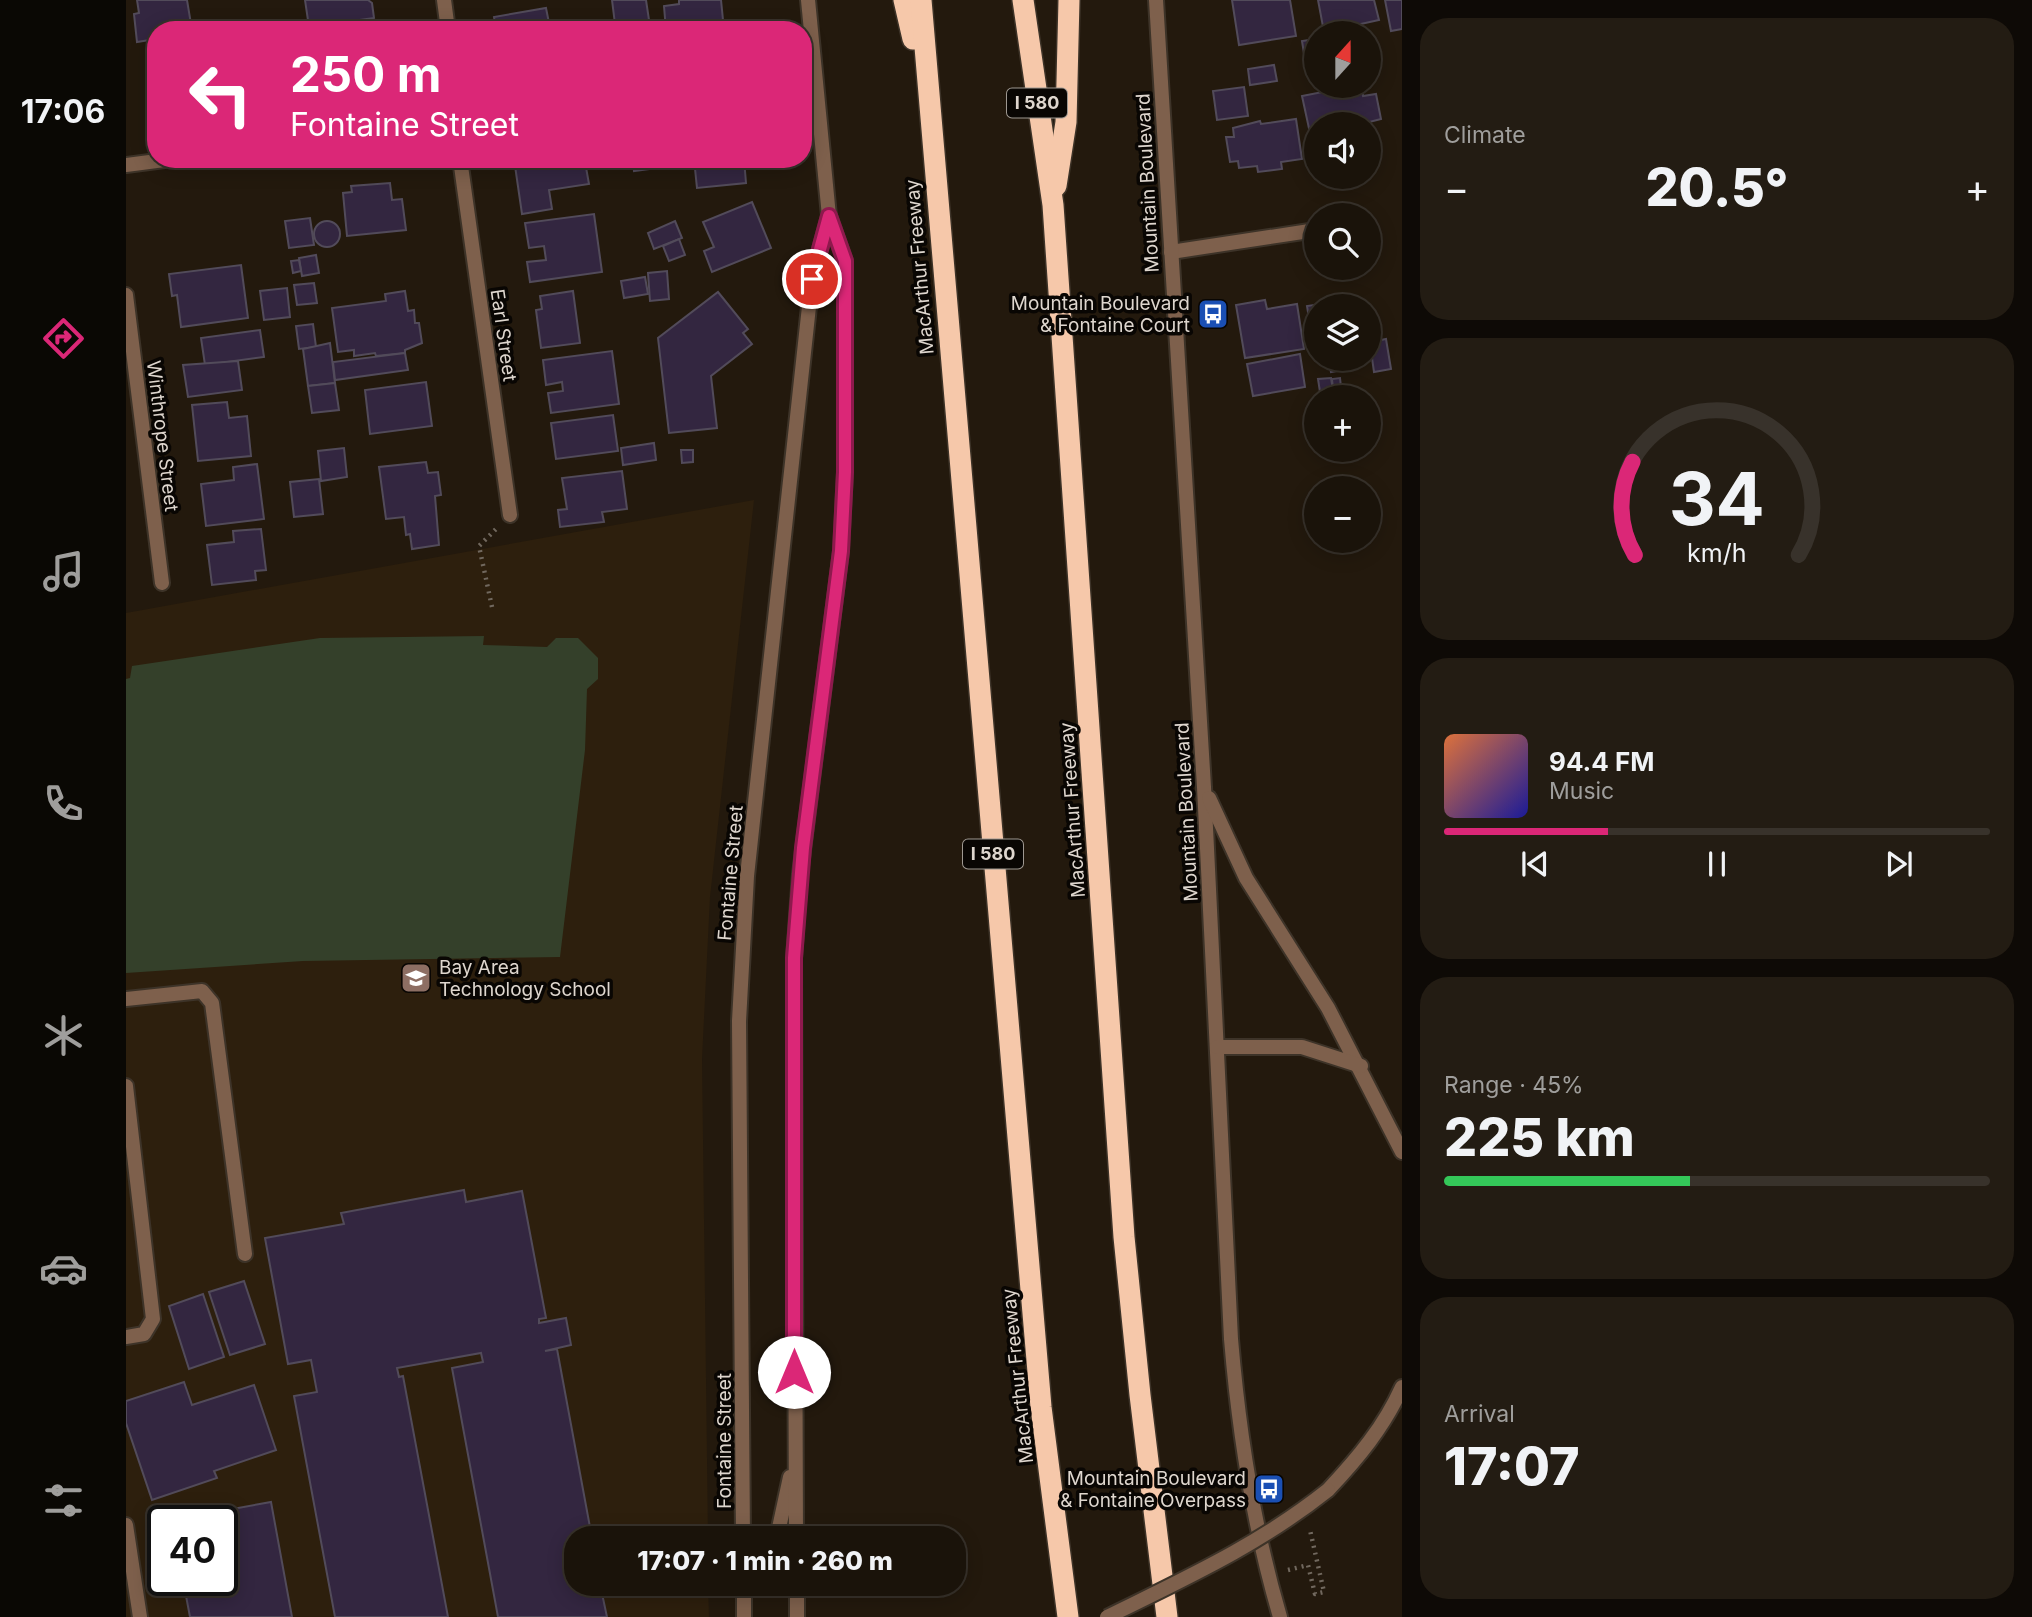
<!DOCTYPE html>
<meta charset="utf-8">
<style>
body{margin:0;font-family:Inter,sans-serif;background:#231c13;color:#f1f3f6;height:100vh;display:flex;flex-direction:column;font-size:26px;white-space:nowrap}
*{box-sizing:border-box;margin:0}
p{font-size:23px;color:#9f9e9c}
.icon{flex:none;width:38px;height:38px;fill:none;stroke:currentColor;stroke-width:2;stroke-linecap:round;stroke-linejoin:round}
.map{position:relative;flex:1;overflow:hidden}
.sheet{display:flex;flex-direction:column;gap:18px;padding:18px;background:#0e0a06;width:630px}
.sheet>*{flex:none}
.hud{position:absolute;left:21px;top:21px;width:665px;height:147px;border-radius:28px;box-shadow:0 4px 18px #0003,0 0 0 2px #38322b;background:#db2777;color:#fff;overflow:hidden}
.needle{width:46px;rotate:21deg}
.buttons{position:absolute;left:1178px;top:21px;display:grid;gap:14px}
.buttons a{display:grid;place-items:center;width:77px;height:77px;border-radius:50%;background:#1a130a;box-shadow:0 4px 18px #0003,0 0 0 2px #38322b;font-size:35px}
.speed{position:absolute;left:21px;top:1505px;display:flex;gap:14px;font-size:35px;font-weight:700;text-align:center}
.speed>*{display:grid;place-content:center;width:91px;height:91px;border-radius:50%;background:#1a130a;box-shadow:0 4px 18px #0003,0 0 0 2px #38322b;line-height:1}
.speed .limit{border:4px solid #111;border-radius:10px;background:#fff;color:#111}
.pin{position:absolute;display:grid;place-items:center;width:60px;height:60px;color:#fff;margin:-30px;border:4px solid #fff;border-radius:50%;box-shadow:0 2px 7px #0007}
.me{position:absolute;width:77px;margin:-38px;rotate:0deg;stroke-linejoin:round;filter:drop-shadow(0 0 5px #0008)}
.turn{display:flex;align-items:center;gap:24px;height:147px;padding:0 28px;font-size:32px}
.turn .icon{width:91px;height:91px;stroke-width:2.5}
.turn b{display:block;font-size:49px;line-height:60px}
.big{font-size:52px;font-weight:800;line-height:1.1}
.sheet .tile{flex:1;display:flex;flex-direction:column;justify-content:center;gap:10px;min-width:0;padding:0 24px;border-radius:28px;background:#231c13}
.sheet .dial{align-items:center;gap:0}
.dial svg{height:182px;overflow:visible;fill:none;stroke:#38322b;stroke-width:7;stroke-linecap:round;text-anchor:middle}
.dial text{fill:#f1f3f6;stroke:none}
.song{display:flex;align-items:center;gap:21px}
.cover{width:84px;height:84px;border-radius:10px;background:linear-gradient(135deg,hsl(20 70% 55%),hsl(240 70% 35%))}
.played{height:7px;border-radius:4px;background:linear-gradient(90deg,#db2777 30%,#38322b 30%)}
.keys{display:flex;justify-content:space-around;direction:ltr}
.heat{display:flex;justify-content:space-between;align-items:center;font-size:38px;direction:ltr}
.charge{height:10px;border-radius:5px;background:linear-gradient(90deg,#34c759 45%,#38322b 0)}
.trip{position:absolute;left:438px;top:1526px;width:402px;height:70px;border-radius:28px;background:#1a130a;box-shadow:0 4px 18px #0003,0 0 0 2px #38322b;font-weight:800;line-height:70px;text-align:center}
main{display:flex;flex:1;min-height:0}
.dock{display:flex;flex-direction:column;width:126px;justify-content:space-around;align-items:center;background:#0a0804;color:#9f9e9c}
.dock .icon{width:49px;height:49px}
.dock .selected{color:#db2777}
.dock b{font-size:32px;color:#f1f3f6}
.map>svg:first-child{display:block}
.built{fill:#2d1f0d;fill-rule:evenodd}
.green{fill:#34402a}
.building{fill:#332640;stroke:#524b5a;stroke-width:2}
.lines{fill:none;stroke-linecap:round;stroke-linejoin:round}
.service-casing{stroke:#3d3328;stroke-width:18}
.minor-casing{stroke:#3d3328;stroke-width:18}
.tertiary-casing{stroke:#3d3328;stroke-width:18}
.motorway-casing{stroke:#3d3328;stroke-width:24}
.path{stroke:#71685e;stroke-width:4.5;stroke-dasharray:2 5;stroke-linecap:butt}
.service{stroke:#7e604c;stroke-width:14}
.minor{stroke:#7e604c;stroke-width:14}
.tertiary{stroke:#7e604c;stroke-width:14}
.motorway{stroke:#f6c8aa;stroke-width:21}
.tertiary-bridge-casing{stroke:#3d3328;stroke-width:18;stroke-linecap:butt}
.tertiary-bridge{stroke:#7e604c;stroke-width:14}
.route-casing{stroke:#8e194d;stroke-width:18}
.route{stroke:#db2777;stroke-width:12}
.labels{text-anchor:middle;stroke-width:7;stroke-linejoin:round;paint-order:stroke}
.shield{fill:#090603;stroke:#9e9891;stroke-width:2}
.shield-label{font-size:18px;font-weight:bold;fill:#ded6ce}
.street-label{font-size:19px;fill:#ded6ce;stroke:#090603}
.poi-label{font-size:19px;fill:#ded6ce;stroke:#090603;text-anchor:end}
</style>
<main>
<nav class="dock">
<b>17:06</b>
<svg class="icon selected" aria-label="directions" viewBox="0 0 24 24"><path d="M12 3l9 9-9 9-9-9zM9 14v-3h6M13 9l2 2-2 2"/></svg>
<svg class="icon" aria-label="music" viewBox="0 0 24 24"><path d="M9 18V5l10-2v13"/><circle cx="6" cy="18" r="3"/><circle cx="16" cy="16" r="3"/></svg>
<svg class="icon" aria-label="phone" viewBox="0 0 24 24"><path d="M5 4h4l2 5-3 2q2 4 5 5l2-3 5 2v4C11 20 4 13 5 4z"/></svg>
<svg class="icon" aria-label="climate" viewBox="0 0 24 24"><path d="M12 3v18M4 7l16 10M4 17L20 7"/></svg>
<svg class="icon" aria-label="car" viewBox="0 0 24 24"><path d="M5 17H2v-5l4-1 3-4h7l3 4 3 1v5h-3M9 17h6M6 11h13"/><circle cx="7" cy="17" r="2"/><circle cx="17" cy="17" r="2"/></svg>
<svg class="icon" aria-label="filters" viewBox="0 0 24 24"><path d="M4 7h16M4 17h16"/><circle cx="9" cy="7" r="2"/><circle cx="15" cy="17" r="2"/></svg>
</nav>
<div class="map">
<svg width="1276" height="1617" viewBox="0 0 1276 1617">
<rect width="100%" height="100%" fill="#23190d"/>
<path class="built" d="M628,500L584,897L576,1059L582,1538H450V1584H582L583,1617H0V613ZM37,1521H96V1580H37Z"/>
<path class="green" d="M358,636L357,645L421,647L430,638H452L472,658V679L461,689L459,750L434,957L177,961L0,973V679L4,678L6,666L194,638Z"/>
<g class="building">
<path d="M11,0H61L66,30H30V39L11,42L8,14L13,13Z"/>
<path d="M179,0H242L246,3L248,18L183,27Z"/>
<path d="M486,0H520L523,20L489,24Z"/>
<path d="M553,0H595L598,30H540L538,6L553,4Z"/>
<path d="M1106,0H1164L1170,36L1113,45Z"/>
<path d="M1192,0H1248L1253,20L1198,32Z"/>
<path d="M1259,0H1276V29L1265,31Z"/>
<path d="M420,8L424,28L449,24L450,30H370L368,17Z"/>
<path d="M1190,39V70L1181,72L1176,41Z"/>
<path d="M1148,65L1151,81L1124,85L1122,69Z"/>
<path d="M30,68V101L28,102L23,69Z"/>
<path d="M1227,86H1235L1237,96L1250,94L1255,119L1243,122L1242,128V124H1190V147H1187L1176,96Z"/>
<path d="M1118,87L1122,116L1091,120L1087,91Z"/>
<path d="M1170,119L1176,159L1155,162L1156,169L1132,172L1131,166L1113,168L1112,161L1104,162L1100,137H1108L1107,128L1134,121L1135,124Z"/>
<path d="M388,159H463L459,162L463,184L423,190L426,209L396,214Z"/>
<path d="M507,159H538L539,167L508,171Z"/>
<path d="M568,159H618L620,183L571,188Z"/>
<path d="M264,183L266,200L276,199L280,230L221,236L217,193L226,192L225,186Z"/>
<path d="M626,202L645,248L586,272L578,251L588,247L577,222Z"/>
<path d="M468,214L476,272L404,282L401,262L420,260L418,246L403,248L399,223Z"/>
<path d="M184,218L188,245L163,248L159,221Z"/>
<path d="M549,221L556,238L528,249L522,233Z"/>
<circle cx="201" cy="234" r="13"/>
<path d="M553,239L559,255L543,261L537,246Z"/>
<path d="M190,255L193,273L176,276L173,258Z"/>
<path d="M173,260L175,271L167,273L165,261Z"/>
<path d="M115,265L122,318L55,327L51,295L46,296L43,274Z"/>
<path d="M541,271L543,299L524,301L522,273Z"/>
<path d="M519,277L522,294L498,298L495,281Z"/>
<path d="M188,283L191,303L171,305L168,285Z"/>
<path d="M161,288L164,317L138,320L134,291Z"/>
<path d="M279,291L282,311L288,310L289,323H293L296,343L279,350V353L250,356L249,353L228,356V350L212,352L206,308L260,301L259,294Z"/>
<path d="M447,291L454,343L415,348L410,310L416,309L414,296Z"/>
<path d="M592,292L622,329L617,333L626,344L585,376L591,428L543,433L532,338Z"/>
<path d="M1139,300L1141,309L1171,304L1178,349L1119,358L1110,305Z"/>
<path d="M1208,302L1209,306H1190L1189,354L1181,306Z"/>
<path d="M187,324L190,347L173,349L170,326Z"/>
<path d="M134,330L138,357L79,365L75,338Z"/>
<path d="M1242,330L1245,342L1260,339L1265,369L1248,372Z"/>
<path d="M204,343L209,383L182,386L177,349Z"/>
<path d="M486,351L493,404L425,413L422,393L437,391L436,382L420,385L417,360Z"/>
<path d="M279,353L282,370L209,380L207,362Z"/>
<path d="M1174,354L1179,387L1127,396L1121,364Z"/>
<path d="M1202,359H1226L1227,368L1205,372Z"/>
<path d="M112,361L116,390L62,397L57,365Z"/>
<path d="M1205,378L1207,390L1194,392L1192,379Z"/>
<path d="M1214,378L1215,387L1207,389L1206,379Z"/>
<path d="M300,382L306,426L244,434L239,390Z"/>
<path d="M209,383L213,410L186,413L182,386Z"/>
<path d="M101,402L103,418L121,416L125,456L72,461L66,405Z"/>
<path d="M487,415L492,451L430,459L425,423Z"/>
<path d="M528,443L530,460L497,465L495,448Z"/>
<path d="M218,448L221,477L195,481L192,451Z"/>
<path d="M555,450H567V462L556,463Z"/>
<path d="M300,462L302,473L312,472L315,495L309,496L313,545L286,549L284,534L280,535L278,517L260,519L253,467Z"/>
<path d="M131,464L138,519L80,526L75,484L108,480L107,467Z"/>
<path d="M496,471L501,509L476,512L478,522L434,527L432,510L441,509L436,478Z"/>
<path d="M193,479L197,514L168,517L164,482Z"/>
<path d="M135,529L140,570L129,571L130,580L86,585L81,545L108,542L107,531Z"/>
<path d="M338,1190L340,1202L396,1191L420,1318L413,1319V1323L440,1318L445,1345L419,1351L431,1349L466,1538H450V1584H474L481,1617H372L326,1368L357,1362L355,1353L271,1368L273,1377L277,1376L322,1617H209L168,1396L191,1392L185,1360L162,1364L139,1238L218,1224L215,1213Z"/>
<path d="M118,1281L139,1344L104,1355L83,1292Z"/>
<path d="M77,1294L98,1357L63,1369L43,1306Z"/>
<path d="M58,1382L66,1405L128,1385L150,1450L88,1471L91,1478L26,1500L0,1423V1401Z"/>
<path d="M145,1502L166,1617H64L57,1580H96V1521L46,1520Z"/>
</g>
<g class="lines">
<g class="service-casing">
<g id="service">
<path d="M0,999L76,991L86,1003L119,1254"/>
<path d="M0,1086L27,1319L18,1334L0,1337"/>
<path d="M0,1525L14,1617"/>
</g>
</g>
<g class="minor-casing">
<g id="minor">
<path d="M318,0L322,30"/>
<path d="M334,159L384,515"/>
<path d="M0,165L46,159"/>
<path d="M1045,252L1190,230"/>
<path d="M0,295L36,583"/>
</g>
</g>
<g class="tertiary-casing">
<g id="tertiary">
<path d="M1030,0L1078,787L1105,1339C1113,1434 1127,1525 1154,1617"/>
<path d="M1083,798L1120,878L1202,1008L1276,1152"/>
<path d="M1091,1047H1176L1235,1066"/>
<path d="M1202,1490C1232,1458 1258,1427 1276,1387"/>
<path d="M617,1538L613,1021L621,876L686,279L703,216"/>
<path d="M644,1538L653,1528L664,1477"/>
<path d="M670,1538L668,958L674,874L715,551L719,472V261L703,216L682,0"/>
<path d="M618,1584V1617"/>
<path d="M671,1584V1617"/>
</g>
</g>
<g class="motorway-casing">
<g id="motorway">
<path d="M778,0L787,39"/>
<path d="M795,0L915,1407L942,1617"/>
<path d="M897,0L927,205L998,1237L1014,1395L1041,1617"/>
<path d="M930,186L940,122L943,0"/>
</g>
</g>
<g class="path">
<path d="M366,607L353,546L370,529"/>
<path d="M1162,1570L1182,1565L1189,1594L1198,1592L1184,1530"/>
</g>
<use href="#service" class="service"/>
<use href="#minor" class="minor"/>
<use href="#tertiary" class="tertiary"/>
<use href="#motorway" class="motorway"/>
<g class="tertiary-bridge-casing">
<path id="tertiary-bridge" d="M981,1617C1060,1578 1133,1545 1202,1490"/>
</g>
<use href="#tertiary-bridge" class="tertiary-bridge"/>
</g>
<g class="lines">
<g class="route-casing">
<path id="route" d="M668,1372V958L677,848L715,551L719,472V261L703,216L686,279"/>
</g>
<use href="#route" class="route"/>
</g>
<defs>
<g id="bus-square" transform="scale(1.575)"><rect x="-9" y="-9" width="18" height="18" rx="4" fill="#1a4fb4" stroke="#090603"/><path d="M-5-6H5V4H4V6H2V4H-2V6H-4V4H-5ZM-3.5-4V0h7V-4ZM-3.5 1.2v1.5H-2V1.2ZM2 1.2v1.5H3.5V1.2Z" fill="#fff"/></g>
<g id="school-square" transform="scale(1.575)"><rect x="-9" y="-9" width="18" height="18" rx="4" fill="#8d6e63" stroke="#090603"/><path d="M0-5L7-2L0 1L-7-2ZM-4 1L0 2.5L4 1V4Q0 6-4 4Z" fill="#fff"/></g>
</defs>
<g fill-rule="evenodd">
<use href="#bus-square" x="1087" y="314"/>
<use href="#school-square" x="290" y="978"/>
<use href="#bus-square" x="1143" y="1489"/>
</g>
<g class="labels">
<g class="shield">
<rect x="881" y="88.5" width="60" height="29" rx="5"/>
<rect x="837" y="839.5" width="60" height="29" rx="5"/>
</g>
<g class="shield-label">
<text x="911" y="109">I 580</text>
<text x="867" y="860">I 580</text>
</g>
<g class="street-label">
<text transform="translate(1021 183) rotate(-93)" y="7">Mountain Boulevard</text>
<text transform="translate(793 267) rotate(-95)" y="7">MacArthur Freeway</text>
<text transform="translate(378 335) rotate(82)" y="7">Earl Street</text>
<text transform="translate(37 436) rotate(83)" y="7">Winthrope Street</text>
<text transform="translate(946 810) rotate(-94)" y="7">MacArthur Freeway</text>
<text transform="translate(1060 812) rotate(-93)" y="7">Mountain Boulevard</text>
<text transform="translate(604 873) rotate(-85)" y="7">Fontaine Street</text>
<text transform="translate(891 1376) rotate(-96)" y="7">MacArthur Freeway</text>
<text transform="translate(598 1441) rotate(-90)" y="7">Fontaine Street</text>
</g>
<g class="poi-label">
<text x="1064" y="310">Mountain Boulevard<tspan x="1064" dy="22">&amp; Fontaine Court</tspan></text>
<text x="313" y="974" text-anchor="start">Bay Area<tspan x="313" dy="22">Technology School</tspan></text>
<text x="1120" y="1485">Mountain Boulevard<tspan x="1120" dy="22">&amp; Fontaine Overpass</tspan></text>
</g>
</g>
</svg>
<div class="buttons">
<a><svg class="needle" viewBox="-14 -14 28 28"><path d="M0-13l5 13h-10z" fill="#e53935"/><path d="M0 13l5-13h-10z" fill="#9f9e9c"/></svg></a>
<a><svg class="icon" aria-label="sound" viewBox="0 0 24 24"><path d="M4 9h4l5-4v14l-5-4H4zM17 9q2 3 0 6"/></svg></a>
<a><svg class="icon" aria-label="search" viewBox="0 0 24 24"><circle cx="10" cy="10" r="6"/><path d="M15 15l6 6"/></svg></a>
<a><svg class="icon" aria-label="layers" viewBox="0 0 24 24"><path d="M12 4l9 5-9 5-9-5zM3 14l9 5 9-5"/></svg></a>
<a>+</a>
<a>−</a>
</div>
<div class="speed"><div class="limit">40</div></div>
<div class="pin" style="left:686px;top:279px;background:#d93025"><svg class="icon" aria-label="arrive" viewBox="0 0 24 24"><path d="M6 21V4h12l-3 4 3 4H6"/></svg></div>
<svg class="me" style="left:668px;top:1372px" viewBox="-20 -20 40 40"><circle r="19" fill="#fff"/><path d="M0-13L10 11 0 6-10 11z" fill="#db2777"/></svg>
<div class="trip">17:07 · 1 min · 260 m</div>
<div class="hud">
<div class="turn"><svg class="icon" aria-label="left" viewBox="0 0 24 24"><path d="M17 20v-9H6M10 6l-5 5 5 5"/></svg><div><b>250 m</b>Fontaine Street</div></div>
</div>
</div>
<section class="sheet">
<div class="tile"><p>Climate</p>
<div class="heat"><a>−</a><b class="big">20.5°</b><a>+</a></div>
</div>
<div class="tile dial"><svg viewBox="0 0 100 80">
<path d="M14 69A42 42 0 1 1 86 69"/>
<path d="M14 69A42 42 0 0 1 13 28" stroke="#db2777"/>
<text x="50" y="56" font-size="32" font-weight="700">34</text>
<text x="50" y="72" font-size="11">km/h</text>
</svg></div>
<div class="tile">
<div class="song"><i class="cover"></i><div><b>94.4 FM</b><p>Music</p></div></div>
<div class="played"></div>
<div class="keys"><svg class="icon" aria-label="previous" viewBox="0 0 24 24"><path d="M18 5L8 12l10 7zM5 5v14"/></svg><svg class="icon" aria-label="pause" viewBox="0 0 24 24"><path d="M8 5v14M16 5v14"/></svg><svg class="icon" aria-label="next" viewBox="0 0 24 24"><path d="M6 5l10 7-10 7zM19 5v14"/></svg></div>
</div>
<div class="tile"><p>Range · 45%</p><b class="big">225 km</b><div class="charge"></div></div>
<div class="tile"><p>Arrival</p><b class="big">17:07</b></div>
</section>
</main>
